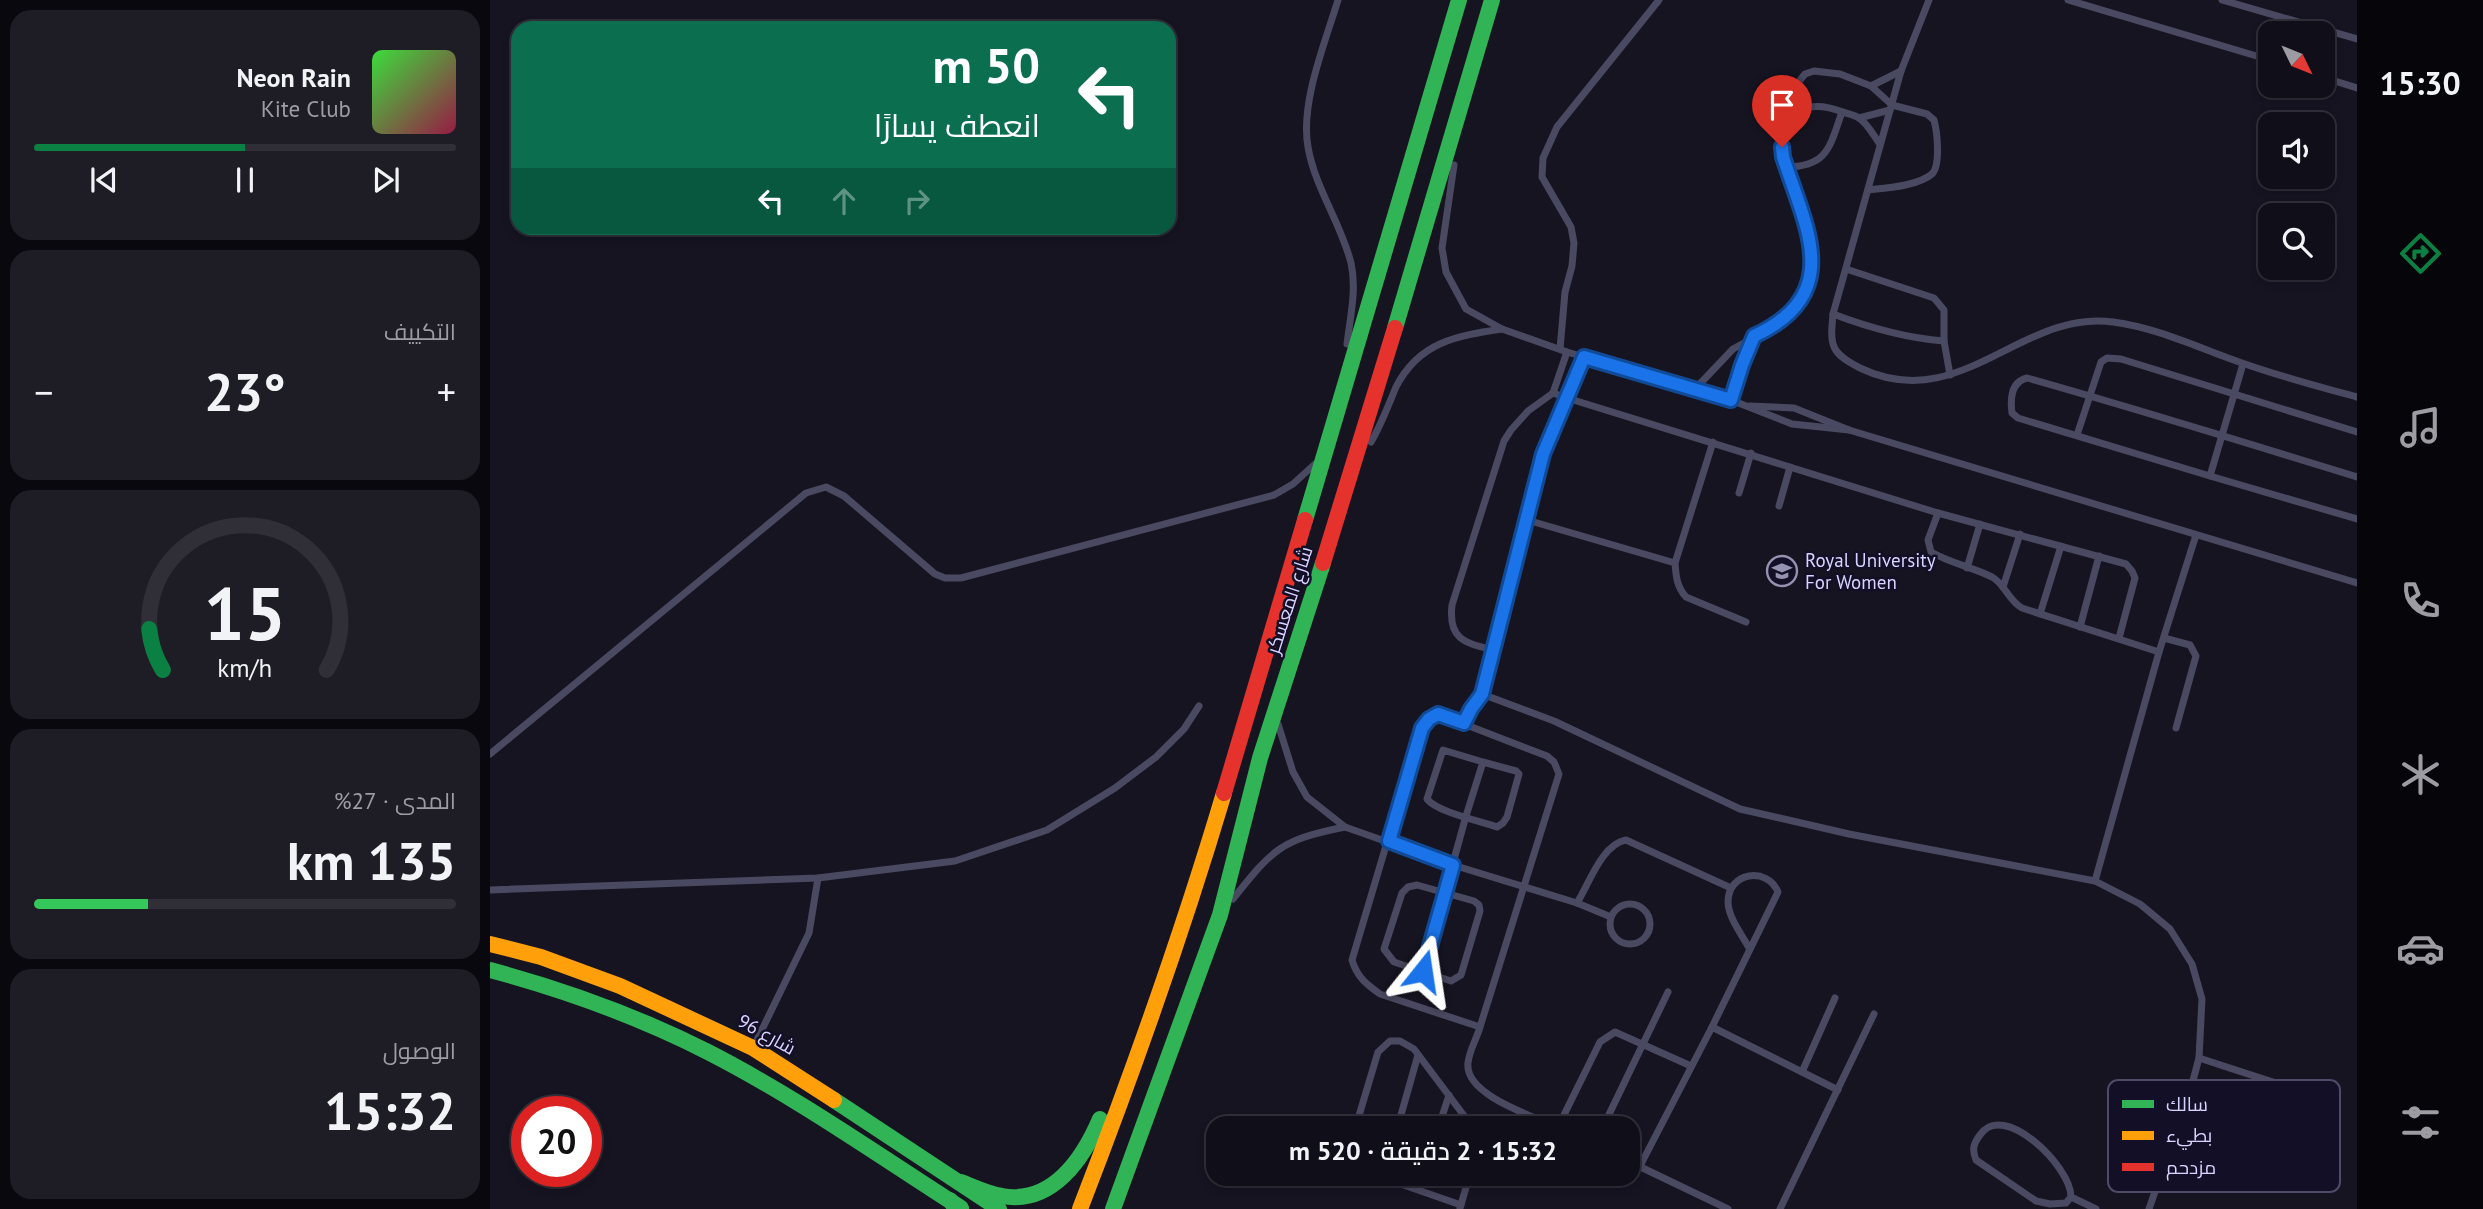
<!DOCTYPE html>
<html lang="ar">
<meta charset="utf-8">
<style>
body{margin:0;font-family:"PT Sans",Cairo,sans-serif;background:#1e1d26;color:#f1f3f6;direction:rtl;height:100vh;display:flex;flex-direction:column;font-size:26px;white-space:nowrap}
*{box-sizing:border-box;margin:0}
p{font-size:23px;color:#9c9ca2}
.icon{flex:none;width:38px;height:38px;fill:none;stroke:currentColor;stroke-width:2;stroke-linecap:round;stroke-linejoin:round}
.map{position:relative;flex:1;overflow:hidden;direction:ltr}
.details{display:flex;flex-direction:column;gap:10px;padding:10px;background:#09080e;width:490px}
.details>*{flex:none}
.top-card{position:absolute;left:21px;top:21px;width:665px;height:214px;border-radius:21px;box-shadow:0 4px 10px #0003,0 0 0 2px #302f38;direction:rtl;background:#0b6e4f;color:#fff;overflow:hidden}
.needle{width:46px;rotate:133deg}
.fabs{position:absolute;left:1768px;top:21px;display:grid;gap:14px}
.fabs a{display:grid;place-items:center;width:77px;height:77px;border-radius:14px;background:#100f19;box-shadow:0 4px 10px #0003,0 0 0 2px #302f38;font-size:35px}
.speed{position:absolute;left:21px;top:1096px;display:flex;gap:14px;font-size:35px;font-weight:700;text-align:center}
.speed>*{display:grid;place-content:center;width:91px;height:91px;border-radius:50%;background:#100f19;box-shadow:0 4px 10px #0003,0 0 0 2px #302f38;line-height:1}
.speed .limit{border:10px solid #d22;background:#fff;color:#111}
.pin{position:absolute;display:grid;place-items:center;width:60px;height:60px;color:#fff;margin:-72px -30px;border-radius:50% 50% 50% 0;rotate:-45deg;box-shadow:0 0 7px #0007}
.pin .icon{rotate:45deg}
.me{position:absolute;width:77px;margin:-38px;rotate:15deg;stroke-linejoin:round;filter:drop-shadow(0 0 5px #0008)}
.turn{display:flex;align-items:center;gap:24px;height:147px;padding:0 21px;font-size:32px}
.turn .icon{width:91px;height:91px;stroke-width:2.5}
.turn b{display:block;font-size:49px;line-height:60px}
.lanes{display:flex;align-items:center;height:66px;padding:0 21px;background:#0003;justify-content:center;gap:35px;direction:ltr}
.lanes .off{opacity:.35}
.big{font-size:52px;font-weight:600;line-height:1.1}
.details .widget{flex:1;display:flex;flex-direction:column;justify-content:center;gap:10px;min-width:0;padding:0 24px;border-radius:21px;background:#1e1d26}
.details .dial{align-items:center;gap:0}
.dial svg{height:182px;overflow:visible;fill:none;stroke:#302f38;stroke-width:7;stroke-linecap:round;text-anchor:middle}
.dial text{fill:#f1f3f6;stroke:none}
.song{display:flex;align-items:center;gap:21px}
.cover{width:84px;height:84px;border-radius:10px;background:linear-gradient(135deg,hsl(120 70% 55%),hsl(340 70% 35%))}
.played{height:7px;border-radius:4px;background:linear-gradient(90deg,#0b8043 50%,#302f38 50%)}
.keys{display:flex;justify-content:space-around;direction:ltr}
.heat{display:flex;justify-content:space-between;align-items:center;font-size:38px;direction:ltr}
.charge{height:10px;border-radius:5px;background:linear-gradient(90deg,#34c759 27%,#302f38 0)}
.trip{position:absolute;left:716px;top:1116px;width:434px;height:70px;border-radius:21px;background:#100f19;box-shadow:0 4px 10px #0003,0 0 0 2px #302f38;font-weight:600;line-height:70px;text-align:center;direction:rtl}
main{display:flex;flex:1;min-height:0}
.tabs{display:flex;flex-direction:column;width:126px;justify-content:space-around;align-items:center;background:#06060a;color:#9c9ca2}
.tabs .icon{width:49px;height:49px}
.tabs .current{color:#0b8043}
.tabs b{font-size:32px;color:#f1f3f6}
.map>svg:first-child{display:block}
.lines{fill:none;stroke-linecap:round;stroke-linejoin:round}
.lane{stroke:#4a4962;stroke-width:7}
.fast{stroke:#30b455;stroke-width:16}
.slow{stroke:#ff9f0a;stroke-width:16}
.jam{stroke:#e5322d;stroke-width:16}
.route-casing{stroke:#114b97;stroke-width:18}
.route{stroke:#1a73e8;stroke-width:12}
.labels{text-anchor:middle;stroke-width:5;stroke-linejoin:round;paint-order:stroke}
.poi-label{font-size:19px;fill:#d9d4ff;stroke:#130f26;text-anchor:start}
.street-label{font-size:19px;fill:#d9d4ff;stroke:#130f26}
.key{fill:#130f26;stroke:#4e4a67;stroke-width:2}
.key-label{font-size:19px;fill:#d9d4ff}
</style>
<main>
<nav class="tabs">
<b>15:30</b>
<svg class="icon current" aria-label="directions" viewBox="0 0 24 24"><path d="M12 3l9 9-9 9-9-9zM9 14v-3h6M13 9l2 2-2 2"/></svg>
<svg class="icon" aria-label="music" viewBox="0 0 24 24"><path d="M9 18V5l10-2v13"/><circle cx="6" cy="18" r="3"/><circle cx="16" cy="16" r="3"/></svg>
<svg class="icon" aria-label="phone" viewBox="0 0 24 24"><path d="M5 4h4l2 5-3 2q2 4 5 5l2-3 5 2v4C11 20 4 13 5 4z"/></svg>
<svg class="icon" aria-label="climate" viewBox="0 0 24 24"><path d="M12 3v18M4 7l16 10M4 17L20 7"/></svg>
<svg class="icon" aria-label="car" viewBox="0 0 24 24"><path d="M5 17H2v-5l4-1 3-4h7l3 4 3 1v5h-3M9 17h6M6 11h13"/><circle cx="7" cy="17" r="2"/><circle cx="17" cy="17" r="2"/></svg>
<svg class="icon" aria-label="filters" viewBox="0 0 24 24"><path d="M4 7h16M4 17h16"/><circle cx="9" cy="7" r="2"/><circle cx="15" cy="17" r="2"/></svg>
</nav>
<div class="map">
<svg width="1867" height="1209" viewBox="0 0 1867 1209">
<rect width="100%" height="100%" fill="#161421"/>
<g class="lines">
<g class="lane">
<path d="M848,0C835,43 810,103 818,147C825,188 851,223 861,263C867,289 860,318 857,344"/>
<path d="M1439,0L1411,71L1343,314C1340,345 1340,353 1370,368C1470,416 1531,309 1623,322C1669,328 1711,349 1755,364C1792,377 1830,387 1867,397"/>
<path d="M1578,0L1780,60"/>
<path d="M1732,0L1867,39"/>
<path d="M1832,77L1867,88"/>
<path d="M1381,86L1411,71"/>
<path d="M1369,118L1400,110"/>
<path d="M1294,132C1308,104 1325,102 1353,112C1358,114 1365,115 1369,118C1377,123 1384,136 1390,144"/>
<path d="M964,165L952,248L956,272L976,309L1012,329L1077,352L1241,400L1302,424L1359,430"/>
<path d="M1296,167C1338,167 1340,146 1352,112"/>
<path d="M1356,269L1444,298L1454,310V341L1460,375"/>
<path d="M1343,314C1380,328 1415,338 1454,341"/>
<path d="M1070,349L1075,292L1082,266L1084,243L1081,227L1052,177L1053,158L1067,127L1169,0"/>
<path d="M1094,357L1077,398L1448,513"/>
<path d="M1753,364L1720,476L1528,418L1522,413C1520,398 1521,382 1537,378C1647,409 1757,443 1867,477"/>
<path d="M1205,389L1243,349L1283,327L1299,315L1314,294L1321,274V239L1296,167L1292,147L1293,120L1301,92L1307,84L1315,74L1324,71L1350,74L1381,86L1402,105L1437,114L1444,120C1447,131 1451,165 1442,174C1428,186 1396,188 1378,190"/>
<path d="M1241,400L1252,365L1264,336"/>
<path d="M1260,406L1304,408L1359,430L1867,583"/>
<path d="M1587,435L1611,362L1617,358L1631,359L1867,432"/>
<path d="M881,442C891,425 898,406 906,387C929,342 966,336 1012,329"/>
<path d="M1720,476L1867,519"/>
<path d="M1249,493L1261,453"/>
<path d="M1289,506L1300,467"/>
<path d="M1037,520L1185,563C1186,577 1187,587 1196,597L1256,622"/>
<path d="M1185,563L1223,442"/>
<path d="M1477,568L1490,524"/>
<path d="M1513,587L1530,534"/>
<path d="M1550,614L1571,546"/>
<path d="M1590,627L1609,556"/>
<path d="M1629,638L1645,578L1642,571L1636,564L1448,513L1438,540L1441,552C1460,563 1482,567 1502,577C1515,584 1518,600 1532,608L1669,652"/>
<path d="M1674,638L1700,645L1706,656L1686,728"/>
<path d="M1004,650C975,643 958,640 962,605L1014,441L1021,430L1038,411L1063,393L1077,352"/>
<path d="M992,694L1053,455L1077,398L1063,393"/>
<path d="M974,723L980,709L992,694L1064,721L1250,809L1359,834L1605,881L1650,904L1680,929L1702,964L1712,999L1709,1058L1701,1088L1659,1209"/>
<path d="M788,724L803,772L817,797L855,827L963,865L1087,903L1121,917"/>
<path d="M0,754L316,493L336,487L354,496L445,574L455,578H471L784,495L803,484L825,464"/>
<path d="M1605,881L1669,652L1706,535"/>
<path d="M927,885L984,901L989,905L990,911L971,975L961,981L904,962L894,949L912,893L918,887Z"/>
<path d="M0,890L328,878L465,861L557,830L625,788L666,757L694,729L709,706"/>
<path d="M743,899C783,849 790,840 855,827"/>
<path d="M1087,903C1099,884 1112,844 1136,840L1241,888"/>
<circle cx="1140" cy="924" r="20"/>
<path d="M933,971L976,816L993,762L1026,771L1029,774L1017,817L1013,823L1007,827C990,821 947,812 937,799L953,750L993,762"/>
<path d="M990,1027L890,994C876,984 867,977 862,960L931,728L939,719L948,714L1057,756L1064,762L1069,774L990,1027C987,1038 979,1051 978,1063C974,1096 1047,1117 1071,1129"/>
<path d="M1222,1027L1348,1090"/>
<path d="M264,1046L319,933L328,878"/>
<path d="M1709,1058L1847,1103"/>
<path d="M1312,1072L1345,998"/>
<path d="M1068,1127L1110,1042L1125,1032L1201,1066"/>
<path d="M865,1129L888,1052L900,1041H910L924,1049L984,1129"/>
<path d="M907,1129L928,1055"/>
<path d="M948,1129L959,1095"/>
<path d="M1112,1129L1178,992"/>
<path d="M1138,1161L1238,1209"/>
<path d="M1150,1166L1222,1027L1288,892C1277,866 1238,872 1238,902C1238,917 1252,935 1259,948"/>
<path d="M882,1174L971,1205"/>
<path d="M928,1189L933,1174"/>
<path d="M1581,1197C1581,1166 1513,1100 1490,1135C1483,1144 1482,1150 1486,1160L1546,1201L1560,1204L1576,1203L1581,1197L1606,1209"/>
<path d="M970,1208L980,1174"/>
<path d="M1290,1209L1384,1014"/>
</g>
<g class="fast">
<path d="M905,328L1002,0"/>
<path d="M815,520L969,0"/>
<path d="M0,970C75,990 149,1017 218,1052C306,1097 388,1155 471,1208"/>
<path d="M344,1100L509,1209"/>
<path d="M471,1182C484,1187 498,1194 512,1196C562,1205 593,1159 610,1119"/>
<path d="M460,1200L466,1209"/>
<path d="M623,1209L730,915L770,758L833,563"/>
</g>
<g class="slow">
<path d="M0,944L51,957L130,986L263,1048L344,1100"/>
<path d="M590,1209C643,1072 692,934 734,793"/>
</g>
<g class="jam">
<path d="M833,563L905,328"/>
<path d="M734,793L815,520"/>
</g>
</g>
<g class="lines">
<g class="route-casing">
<path id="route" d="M933,971L963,865L899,841L932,728L939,719L948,714L974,723L981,709L992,694L1053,454L1094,357L1241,400L1252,365L1264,336C1355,294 1316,228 1293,157L1292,147"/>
</g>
<use href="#route" class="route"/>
</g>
<defs>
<g id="university-ring" transform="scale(1.575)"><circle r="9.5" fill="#130f26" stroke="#9591b1" stroke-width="1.5"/><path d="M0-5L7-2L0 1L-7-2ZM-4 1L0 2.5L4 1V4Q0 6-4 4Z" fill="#9591b1"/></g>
</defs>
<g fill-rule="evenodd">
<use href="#university-ring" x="1292" y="571"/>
</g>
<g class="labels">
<g class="poi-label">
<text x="1315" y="567">Royal University<tspan x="1315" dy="22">For Women</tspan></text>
</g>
<g class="street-label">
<text transform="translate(799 600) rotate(-72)" y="7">شارع المعسكر</text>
<text transform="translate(277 1034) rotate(29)" y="7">شارع 96</text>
</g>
</g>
<rect x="1618" y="1080" width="232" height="112" rx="10" class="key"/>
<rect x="1632" y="1100" width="32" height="8" fill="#30b455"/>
<rect x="1632" y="1131" width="32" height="9" fill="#ff9f0a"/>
<rect x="1632" y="1163" width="32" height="8" fill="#e5322d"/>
<g class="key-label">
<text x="1676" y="1111">سالك</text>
<text x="1676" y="1142">بطيء</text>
<text x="1676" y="1174">مزدحم</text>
</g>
</svg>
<div class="fabs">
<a><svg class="needle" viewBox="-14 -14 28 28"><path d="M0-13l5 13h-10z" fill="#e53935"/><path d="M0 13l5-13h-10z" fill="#9c9ca2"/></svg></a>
<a><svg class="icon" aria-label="sound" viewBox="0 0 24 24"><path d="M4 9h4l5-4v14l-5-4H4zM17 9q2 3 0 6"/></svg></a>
<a><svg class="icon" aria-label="search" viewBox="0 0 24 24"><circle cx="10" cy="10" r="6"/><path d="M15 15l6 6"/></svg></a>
</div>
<div class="speed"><div class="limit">20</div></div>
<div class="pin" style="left:1292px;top:147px;background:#d93025"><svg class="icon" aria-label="arrive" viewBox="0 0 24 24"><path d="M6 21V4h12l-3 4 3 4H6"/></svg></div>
<svg class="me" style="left:933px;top:971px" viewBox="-20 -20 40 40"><path d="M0-17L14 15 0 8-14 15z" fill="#1a73e8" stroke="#fff" stroke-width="4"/></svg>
<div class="trip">15:32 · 2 دقيقة · 520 m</div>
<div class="top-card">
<div class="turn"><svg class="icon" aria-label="left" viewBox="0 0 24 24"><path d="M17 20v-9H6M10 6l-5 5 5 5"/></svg><div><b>50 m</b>انعطف يسارًا</div></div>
<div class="lanes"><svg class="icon" aria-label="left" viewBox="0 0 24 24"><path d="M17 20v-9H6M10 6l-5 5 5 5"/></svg><svg class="icon off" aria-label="ahead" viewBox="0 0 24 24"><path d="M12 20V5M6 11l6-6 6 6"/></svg><svg class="icon off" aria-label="right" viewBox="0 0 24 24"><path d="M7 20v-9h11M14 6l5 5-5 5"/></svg></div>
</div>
</div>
<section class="details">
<div class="widget">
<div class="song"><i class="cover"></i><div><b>Neon Rain</b><p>Kite Club</p></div></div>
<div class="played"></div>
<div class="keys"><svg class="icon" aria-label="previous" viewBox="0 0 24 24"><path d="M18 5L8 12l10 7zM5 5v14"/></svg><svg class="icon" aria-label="pause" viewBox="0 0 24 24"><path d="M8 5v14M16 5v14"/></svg><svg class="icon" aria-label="next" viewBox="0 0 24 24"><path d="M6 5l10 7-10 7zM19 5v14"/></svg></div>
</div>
<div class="widget"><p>التكييف</p>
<div class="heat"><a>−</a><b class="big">23°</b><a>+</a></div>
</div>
<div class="widget dial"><svg viewBox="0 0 100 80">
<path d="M14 69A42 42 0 1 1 86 69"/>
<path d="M14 69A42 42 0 0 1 8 51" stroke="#0b8043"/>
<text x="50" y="56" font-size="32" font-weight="700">15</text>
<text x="50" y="72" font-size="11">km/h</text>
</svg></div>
<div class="widget"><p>المدى · 27%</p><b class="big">135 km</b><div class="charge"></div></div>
<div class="widget"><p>الوصول</p><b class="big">15:32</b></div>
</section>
</main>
